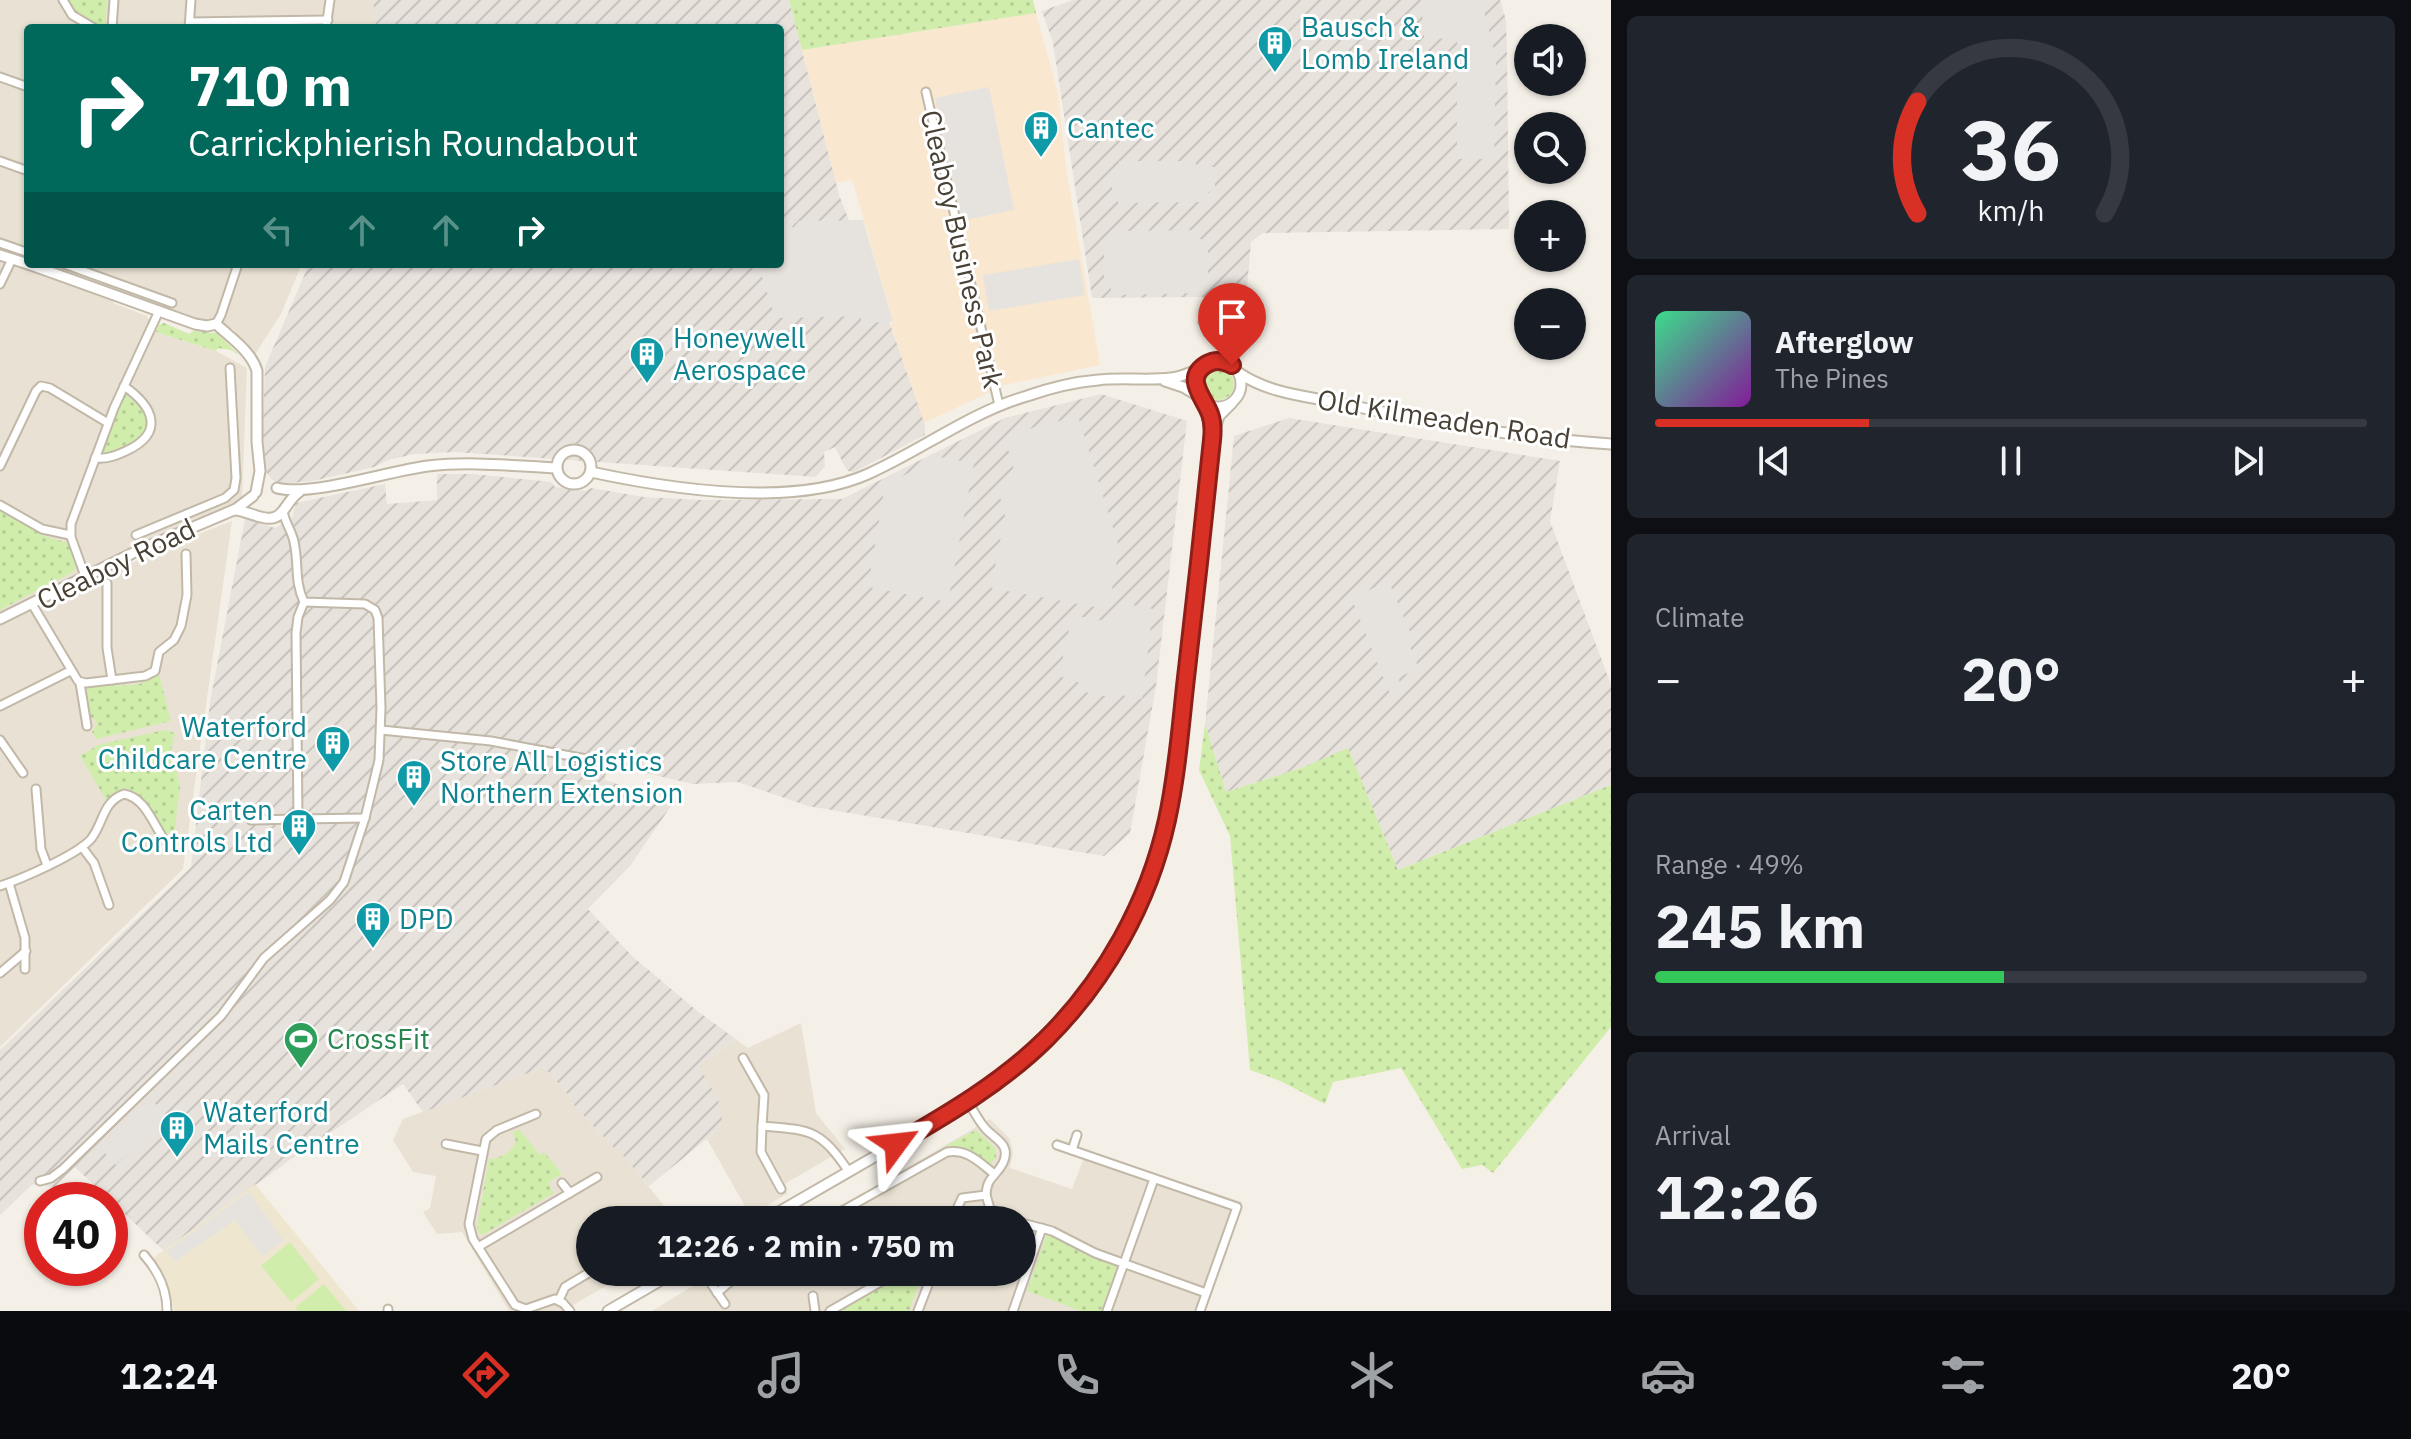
<!DOCTYPE html>
<meta charset="utf-8">
<style>
body{margin:0;font-family:"IBM Plex Sans",sans-serif;background:#20242c;color:#f1f3f6;height:100vh;display:flex;flex-direction:column;font-size:30px;white-space:nowrap}
*{box-sizing:border-box;margin:0}
p{font-size:26px;color:#9ea1a6}
.icon{flex:none;width:44px;height:44px;fill:none;stroke:currentColor;stroke-width:2;stroke-linecap:round;stroke-linejoin:round}
.map{position:relative;flex:1;overflow:hidden}
.side{display:flex;flex-direction:column;gap:16px;padding:16px;background:#0d0f14;width:800px}
.side>*{flex:none}
.top-card{position:absolute;left:24px;top:24px;width:760px;height:244px;border-radius:8px;box-shadow:0 2px 6px #0004;background:#00695c;color:#fff;overflow:hidden}
.buttons{position:absolute;left:1514px;top:24px;display:grid;gap:16px}
.buttons a{display:grid;place-items:center;width:72px;height:72px;border-radius:50%;background:#171b24;box-shadow:0 2px 6px #0004;font-size:40px}
.speed{position:absolute;left:24px;top:1182px;display:flex;gap:16px;font-size:40px;font-weight:700;text-align:center}
.speed>*{display:grid;place-content:center;width:104px;height:104px;border-radius:50%;background:#171b24;box-shadow:0 2px 6px #0004;line-height:1}
.speed .limit{border:12px solid #d22;background:#fff;color:#111}
.pin{position:absolute;display:grid;place-items:center;width:68px;height:68px;color:#fff;margin:-82px -34px;border-radius:50% 50% 50% 0;rotate:-45deg;box-shadow:0 0 8px #0007}
.pin .icon{rotate:45deg}
.me{position:absolute;width:88px;margin:-44px;rotate:60deg;stroke-linejoin:round;filter:drop-shadow(0 0 6px #0008)}
.turn{display:flex;align-items:center;gap:28px;height:168px;padding:0 32px;font-size:36px}
.turn .icon{width:104px;height:104px;stroke-width:2.5}
.turn b{display:block;font-size:56px;line-height:68px}
.lanes{display:flex;align-items:center;height:76px;padding:0 32px;background:#0003;justify-content:center;gap:40px;direction:ltr}
.lanes .off{opacity:.35}
.big{font-size:60px;font-weight:700;line-height:1.1}
.side .card{flex:1;display:flex;flex-direction:column;justify-content:center;gap:12px;min-width:0;padding:0 28px;border-radius:12px;background:#20242c}
.side .dial{align-items:center;gap:0}
.dial svg{height:208px;overflow:visible;fill:none;stroke:#363941;stroke-width:7;stroke-linecap:round;text-anchor:middle}
.dial text{fill:#f1f3f6;stroke:none}
.song{display:flex;align-items:center;gap:24px}
.cover{width:96px;height:96px;border-radius:12px;background:linear-gradient(135deg,hsl(150 70% 55%),hsl(290 70% 35%))}
.played{height:8px;border-radius:4px;background:linear-gradient(90deg,#d93025 30%,#363941 30%)}
.keys{display:flex;justify-content:space-around;direction:ltr}
.heat{display:flex;justify-content:space-between;align-items:center;font-size:44px;direction:ltr}
.charge{height:12px;border-radius:6px;background:linear-gradient(90deg,#34c759 49%,#363941 0)}
.trip{position:absolute;left:576px;top:1206px;width:460px;height:80px;border-radius:40px;background:#171b24;box-shadow:0 2px 6px #0004;font-weight:700;line-height:80px;text-align:center}
.dock{display:flex;height:128px;justify-content:space-around;align-items:center;background:#090b0e;color:#9ea1a6}
.dock .icon{width:56px;height:56px}
.dock .active{color:#d93025}
.dock b{font-size:36px;color:#f1f3f6}
main{display:flex;flex:1;min-height:0}
.map>svg:first-child{display:block}
.residential{fill:#e9e2d4}
.commercial{fill:#f9e7d0}
.industrial{fill:url(#industrial-furrows)}
.education{fill:#efe6cf}
.grass{fill:url(#grass-dots)}
.pitch{fill:#d1edac}
.parking{fill:#e6e3df}
.lines{fill:none;stroke-linecap:round;stroke-linejoin:round}
.minor-casing{stroke:#c1b8a8;stroke-width:11}
.tertiary-casing{stroke:#c1b8a8;stroke-width:13}
.minor{stroke:#fff;stroke-width:7}
.tertiary{stroke:#fff;stroke-width:9}
.route-casing{stroke:#8d1f18;stroke-width:20}
.route{stroke:#d93025;stroke-width:14}
.labels{text-anchor:middle;stroke-width:6;stroke-linejoin:round;paint-order:stroke}
.culture-label{font-size:28px;fill:#0d838f;stroke:#fff;text-anchor:start}
.street-label{font-size:28px;fill:#494135;stroke:#fff}
.leisure-label{font-size:28px;fill:#27864d;stroke:#fff;text-anchor:start}
</style>
<main>
<div class="map">
<svg width="1611" height="1311" viewBox="0 0 1611 1311">
<defs>
<pattern id="industrial-furrows" width="10" height="10" patternUnits="userSpaceOnUse" patternTransform="scale(2)"><rect width="10" height="10" fill="#e7e2dc"/><path d="M-1 1l2-2M0 10L10 0M9 11l2-2" fill="none" stroke="#c8c3bd"/></pattern>
<pattern id="grass-dots" width="8" height="8" patternUnits="userSpaceOnUse" patternTransform="scale(2)"><rect width="8" height="8" fill="#d1edac"/><path d="M2 2h.1M6 6h.1" fill="none" stroke="#b5cc95" stroke-width="1.8" stroke-linecap="round"/></pattern>
</defs>
<rect width="100%" height="100%" fill="#f5f0e7"/>
<g class="residential">
<path d="M0,0H373L377,25L376,28H28V264H302L281,314L254,356L233,329L203,324L118,293L113,303L147,316L156,332L216,351L247,368L242,501L155,536L0,613Z"/>
<path d="M232,521L183,869L0,1047V624L170,545Z"/>
<path d="M801,1023L816,1113L845,1149L786,1183L787,1194L750,1215L707,1139L719,1129L698,1065L737,1040L748,1048Z"/>
<path d="M544,1067L572,1099V1103L613,1147L616,1146L662,1203L673,1220H590V1272H630L563,1311H509L462,1232L437,1234L423,1212L430,1208L436,1176L413,1172L393,1140L403,1119Z"/>
<path d="M990,1119L1010,1139L1013,1153L1010,1168L1072,1189L1083,1160L1052,1148L1056,1138L1067,1142L1071,1140L1074,1130L1082,1133L1079,1148L1242,1202L1204,1311H652L701,1281L705,1286L729,1272H1022V1220H817Z"/>
</g>
<path class="commercial" d="M1036,13L1058,93L1066,167L1100,365L1005,385L924,423L891,325L893,322L853,182L849,180L836,183L802,50Z"/>
<g class="industrial">
<path d="M373,0H789L839,195L890,324L925,425V435L854,472L848,471L844,465L835,447L824,452L825,466L816,477L454,452L414,454L388,460L374,467L313,481L280,484L272,480L266,472L262,448L265,367L309,264H780V28H376Z"/>
<path d="M1073,0H1500L1506,20L1507,49L1509,229L1263,233L1251,242L1245,312L1252,314L1254,329L1197,324L1199,316L1206,315L1208,297L1092,298L1053,43L1042,11Z"/>
<path d="M1101,394L1187,421L1156,686L1130,833L1104,856L808,806L738,782L693,784L607,764L605,780L673,803L630,866L588,909L632,956L696,1010L737,1040L698,1065L718,1099L722,1118L719,1129L649,1186L616,1147L614,1148L572,1103V1099L544,1067L423,1112L403,1084L287,1162L164,1251L75,1167L54,1187L33,1184L0,1215V1050L191,867L210,702L245,519L275,528L292,518L296,503L385,484L387,504L437,500V474H473L551,482L555,487L586,491L591,488L644,497L702,500L842,499L1005,418Z"/>
<path d="M1289,418L1560,461L1550,521L1611,685V785L1398,870L1348,749L1304,767L1226,792L1205,724L1234,436Z"/>
</g>
<path class="education" d="M255,1184L359,1311H174L170,1291L153,1258Z"/>
<g class="grass">
<path d="M66,0H107L105,27C87,23 75,15 66,0Z"/>
<path d="M789,0H1033L1036,13L802,50Z"/>
<path d="M164,323L189,334L193,331L217,333L240,356L231,350L218,348L216,351L156,332L159,325Z"/>
<circle cx="1218" cy="384" r="16"/>
<path d="M125,394L144,410C153,437 129,450 105,454L102,451Z"/>
<path d="M0,510L44,536L68,543L76,568L71,573L0,610Z"/>
<path d="M159,675L171,721L96,739L92,732L97,724L95,719L88,717L85,687L114,683L115,686L141,684V681Z"/>
<path d="M1205,724L1226,792L1304,767L1348,748L1398,870L1611,785V1027L1493,1173L1482,1165L1462,1169L1401,1068L1333,1082L1325,1104L1278,1080L1250,1070L1230,836L1199,770Z"/>
<path d="M164,730L175,733L171,749L180,786L174,836L160,830L149,806L129,789L118,792L107,801L80,756L98,745Z"/>
<path d="M519,1129L540,1155L544,1152L562,1174L548,1183L554,1193L484,1234H479L477,1226L489,1159C500,1159 511,1153 516,1142L513,1132Z"/>
<path d="M976,1130L996,1149V1158L990,1164L966,1148L945,1146Z"/>
<path d="M1047,1234L1117,1266L1101,1311H1081L1027,1291Z"/>
<path d="M906,1272H923L909,1311H844L845,1307Z"/>
</g>
<g class="pitch">
<path d="M290,1242L319,1279L291,1302L261,1266Z"/>
<path d="M324,1284L346,1311H298L295,1308Z"/>
</g>
<g class="parking">
<path d="M1421,0H1481L1496,58L1494,159H1457V40L1424,37Z"/>
<path d="M989,87L1014,210L960,221L935,98Z"/>
<path d="M1119,161H1196V167H1215V191L1208,192V202L1118,203V196L1112,195V169H1119Z"/>
<path d="M863,220L893,322L861,323V316L780,318L774,314L758,264H780V228L794,227L799,221Z"/>
<path d="M1200,230V239L1208,240V283H1202V293L1111,295V286H1104V242L1110,241V231Z"/>
<path d="M1079,259L1085,295L989,311L983,275Z"/>
<path d="M1078,416L1119,547L1110,602L1100,608L991,588L1005,515L997,485L1017,479L1005,439L1009,434Z"/>
<path d="M940,457L974,463L948,602L868,587L885,485Z"/>
<path d="M1389,582L1415,644L1410,647L1419,669L1398,677L1402,689L1390,694L1351,597Z"/>
<path d="M1126,604L1153,609L1142,699L1121,695L1120,699L1079,691L1080,683L1059,676L1072,615L1105,621L1118,614Z"/>
<path d="M154,1102L167,1116L116,1165L103,1151Z"/>
<path d="M249,1191L284,1241L262,1256L235,1220L175,1262L166,1251Z"/>
</g>
<g class="lines">
<g class="minor-casing">
<g id="minor">
<path d="M63,0L72,15L94,28"/>
<path d="M190,22L328,20"/>
<path d="M112,28L114,0"/>
<path d="M189,28L191,0"/>
<path d="M326,28L330,0"/>
<path d="M0,77L28,87"/>
<path d="M926,92L999,405"/>
<path d="M0,161L28,171"/>
<path d="M0,243L26,252"/>
<path d="M64,264L172,303"/>
<path d="M0,284L12,259"/>
<path d="M216,324L221,315L238,264"/>
<path d="M95,458C107,459 115,456 126,451C165,433 154,407 124,386"/>
<path d="M0,466L36,391L41,386L50,388L108,423"/>
<path d="M0,505L42,529L70,535"/>
<path d="M136,535L225,498L234,490L236,478L230,368"/>
<path d="M85,576L71,537V524L114,408L159,311"/>
<path d="M107,583V648L112,680"/>
<path d="M304,602L298,617L296,633L298,819L365,818"/>
<path d="M32,604L78,681L86,683L145,676L155,671L159,652L174,640L181,626L187,595L186,554"/>
<path d="M80,683L87,726"/>
<path d="M0,706L70,671"/>
<path d="M381,730L491,741L597,761"/>
<path d="M0,740L23,773"/>
<path d="M36,789L41,849L47,865"/>
<path d="M251,820L298,819"/>
<path d="M82,847L94,863L109,905"/>
<path d="M9,883L25,938V969"/>
<path d="M0,886C21,879 77,855 91,839C104,823 102,802 124,794C146,798 153,825 166,842"/>
<path d="M0,973L26,951"/>
<path d="M743,1058L764,1095L762,1126C811,1130 820,1129 849,1172"/>
<path d="M536,1114L497,1130L486,1139L469,1224L473,1239L515,1305L526,1309L555,1299L563,1303L570,1311"/>
<path d="M762,1126L761,1152L781,1189"/>
<path d="M446,1144L482,1151"/>
<path d="M1057,1145L1237,1207L1200,1311"/>
<path d="M1072,1150L1077,1135"/>
<path d="M40,1181L51,1178L63,1169L221,1016L264,958L330,900L344,882L365,818L379,760L381,708L378,618L375,610L365,604L304,602C294,581 299,563 294,542C292,530 284,522 283,510"/>
<path d="M562,1183L570,1193"/>
<path d="M986,1195L991,1212L1008,1220"/>
<path d="M826,1220L947,1152C967,1149 978,1161 993,1173"/>
<path d="M952,1220L962,1198L986,1195C987,1176 996,1177 1003,1163C1012,1144 994,1139 985,1128C978,1120 973,1110 968,1101"/>
<path d="M1022,1223L1052,1231L1095,1253L1206,1293"/>
<path d="M478,1247L597,1177"/>
<path d="M144,1255C159,1272 167,1289 167,1311"/>
<path d="M600,1272L605,1279"/>
<path d="M712,1285L725,1304"/>
<path d="M717,1293L741,1272"/>
<path d="M813,1296L815,1311"/>
<path d="M559,1300L565,1287L590,1272"/>
<path d="M388,1309V1311"/>
<path d="M830,1311L898,1272"/>
<path d="M918,1311L933,1272"/>
<path d="M1013,1311L1042,1228"/>
<path d="M1107,1311L1154,1179"/>
</g>
</g>
<g class="tertiary-casing">
<g id="tertiary">
<path d="M0,255L28,264"/>
<path d="M28,264L195,324L207,326L216,324C230,337 252,352 257,371V442L260,471L256,492"/>
<circle cx="1218" cy="384" r="23"/>
<path d="M1239,373C1270,394 1307,396 1344,404C1433,423 1520,438 1611,444"/>
<path d="M1165,381L1183,387L1198,396"/>
<circle cx="574" cy="467" r="17"/>
<path d="M591,472C670,489 792,508 868,474C922,450 969,413 1027,396C1050,388 1074,382 1098,380C1122,377 1147,381 1171,378C1182,377 1190,372 1200,369"/>
<path d="M277,488C311,497 388,471 428,466C470,461 514,466 556,468"/>
<path d="M235,510C250,511 270,526 281,513C288,506 290,498 299,492"/>
<path d="M0,619L137,551L236,509L253,496"/>
<path d="M765,1220L950,1113L1007,1073L1059,1026L1087,991L1113,953L1138,905L1154,865L1171,800L1213,435L1219,416L1232,403"/>
<path d="M608,1311L675,1272"/>
</g>
</g>
<use href="#minor" class="minor"/>
<use href="#tertiary" class="tertiary"/>
</g>
<g class="lines">
<g class="route-casing">
<path id="route" d="M896,1144C948,1114 1001,1083 1045,1040C1105,981 1149,902 1167,820C1178,770 1181,719 1187,669C1196,593 1204,516 1212,440C1213,431 1213,422 1210,414C1204,397 1183,378 1207,364C1216,359 1223,361 1232,365"/>
</g>
<use href="#route" class="route"/>
</g>
<defs>
<g id="building-pin" transform="scale(1.8)"><path d="M0 17L-7.5 6A9.5 9.5 0 1 1 7.5 6Z" fill="#0f9aa8" stroke="#fff"/><path d="M-4-6H4V6H1V3H-1V6H-4ZM-2.5-4.3h1.7v1.8h-1.7ZM.8-4.3h1.7v1.8H.8ZM-2.5-1h1.7V.8h-1.7ZM.8-1h1.7V.8H.8Z" fill="#fff"/></g>
<g id="stadium-pin" transform="scale(1.8)"><path d="M0 17L-7.5 6A9.5 9.5 0 1 1 7.5 6Z" fill="#2e9e5b" stroke="#fff"/><path d="M0-5a6.5 5 0 1 0 0 10a6.5 5 0 1 0 0-10ZM-3.5-1.8h7v3.6h-7Z" fill="#fff"/></g>
</defs>
<g fill-rule="evenodd">
<use href="#building-pin" x="1275" y="43"/>
<use href="#building-pin" x="1041" y="128"/>
<use href="#building-pin" x="647" y="354"/>
<use href="#building-pin" x="333" y="743"/>
<use href="#building-pin" x="414" y="777"/>
<use href="#building-pin" x="299" y="826"/>
<use href="#building-pin" x="373" y="919"/>
<use href="#stadium-pin" x="301" y="1039"/>
<use href="#building-pin" x="177" y="1128"/>
</g>
<g class="labels">
<g class="culture-label">
<text x="1301" y="37">Bausch &amp;<tspan x="1301" dy="32">Lomb Ireland</tspan></text>
<text x="1067" y="138">Cantec</text>
<text x="673" y="348">Honeywell<tspan x="673" dy="32">Aerospace</tspan></text>
<text x="307" y="737" text-anchor="end">Waterford<tspan x="307" dy="32">Childcare Centre</tspan></text>
<text x="440" y="771">Store All Logistics<tspan x="440" dy="32">Northern Extension</tspan></text>
<text x="273" y="820" text-anchor="end">Carten<tspan x="273" dy="32">Controls Ltd</tspan></text>
<text x="399" y="929">DPD</text>
<text x="203" y="1122">Waterford<tspan x="203" dy="32">Mails Centre</tspan></text>
</g>
<g class="street-label">
<text transform="translate(962 249) rotate(77)" y="10">Cleaboy Business Park</text>
<text transform="translate(1444 419) rotate(9)" y="10">Old Kilmeaden Road</text>
<text transform="translate(116 564) rotate(-26)" y="10">Cleaboy Road</text>
</g>
<g class="leisure-label">
<text x="327" y="1049">CrossFit</text>
</g>
</g>
</svg>
<div class="buttons">
<a><svg class="icon" aria-label="sound" viewBox="0 0 24 24"><path d="M4 9h4l5-4v14l-5-4H4zM17 9q2 3 0 6"/></svg></a>
<a><svg class="icon" aria-label="search" viewBox="0 0 24 24"><circle cx="10" cy="10" r="6"/><path d="M15 15l6 6"/></svg></a>
<a>+</a>
<a>−</a>
</div>
<div class="speed"><div class="limit">40</div></div>
<div class="pin" style="left:1232px;top:365px;background:#d93025"><svg class="icon" aria-label="arrive" viewBox="0 0 24 24"><path d="M6 21V4h12l-3 4 3 4H6"/></svg></div>
<svg class="me" style="left:896px;top:1144px" viewBox="-20 -20 40 40"><path d="M0-17L14 15 0 8-14 15z" fill="#d93025" stroke="#fff" stroke-width="4"/></svg>
<div class="trip">12:26 · 2 min · 750 m</div>
<div class="top-card">
<div class="turn"><svg class="icon" aria-label="right" viewBox="0 0 24 24"><path d="M7 20v-9h11M14 6l5 5-5 5"/></svg><div><b>710 m</b>Carrickphierish Roundabout</div></div>
<div class="lanes"><svg class="icon off" aria-label="left" viewBox="0 0 24 24"><path d="M17 20v-9H6M10 6l-5 5 5 5"/></svg><svg class="icon off" aria-label="ahead" viewBox="0 0 24 24"><path d="M12 20V5M6 11l6-6 6 6"/></svg><svg class="icon off" aria-label="ahead" viewBox="0 0 24 24"><path d="M12 20V5M6 11l6-6 6 6"/></svg><svg class="icon" aria-label="right" viewBox="0 0 24 24"><path d="M7 20v-9h11M14 6l5 5-5 5"/></svg></div>
</div>
</div>
<section class="side">
<div class="card dial"><svg viewBox="0 0 100 80">
<path d="M14 69A42 42 0 1 1 86 69"/>
<path d="M14 69A42 42 0 0 1 14 26" stroke="#d93025"/>
<text x="50" y="56" font-size="32" font-weight="700">36</text>
<text x="50" y="72" font-size="11">km/h</text>
</svg></div>
<div class="card">
<div class="song"><i class="cover"></i><div><b>Afterglow</b><p>The Pines</p></div></div>
<div class="played"></div>
<div class="keys"><svg class="icon" aria-label="previous" viewBox="0 0 24 24"><path d="M18 5L8 12l10 7zM5 5v14"/></svg><svg class="icon" aria-label="pause" viewBox="0 0 24 24"><path d="M8 5v14M16 5v14"/></svg><svg class="icon" aria-label="next" viewBox="0 0 24 24"><path d="M6 5l10 7-10 7zM19 5v14"/></svg></div>
</div>
<div class="card"><p>Climate</p>
<div class="heat"><a>−</a><b class="big">20°</b><a>+</a></div>
</div>
<div class="card"><p>Range · 49%</p><b class="big">245 km</b><div class="charge"></div></div>
<div class="card"><p>Arrival</p><b class="big">12:26</b></div>
</section>
</main>
<nav class="dock">
<b>12:24</b>
<svg class="icon active" aria-label="directions" viewBox="0 0 24 24"><path d="M12 3l9 9-9 9-9-9zM9 14v-3h6M13 9l2 2-2 2"/></svg>
<svg class="icon" aria-label="music" viewBox="0 0 24 24"><path d="M9 18V5l10-2v13"/><circle cx="6" cy="18" r="3"/><circle cx="16" cy="16" r="3"/></svg>
<svg class="icon" aria-label="phone" viewBox="0 0 24 24"><path d="M5 4h4l2 5-3 2q2 4 5 5l2-3 5 2v4C11 20 4 13 5 4z"/></svg>
<svg class="icon" aria-label="climate" viewBox="0 0 24 24"><path d="M12 3v18M4 7l16 10M4 17L20 7"/></svg>
<svg class="icon" aria-label="car" viewBox="0 0 24 24"><path d="M5 17H2v-5l4-1 3-4h7l3 4 3 1v5h-3M9 17h6M6 11h13"/><circle cx="7" cy="17" r="2"/><circle cx="17" cy="17" r="2"/></svg>
<svg class="icon" aria-label="filters" viewBox="0 0 24 24"><path d="M4 7h16M4 17h16"/><circle cx="9" cy="7" r="2"/><circle cx="15" cy="17" r="2"/></svg>
<b>20°</b>
</nav>
